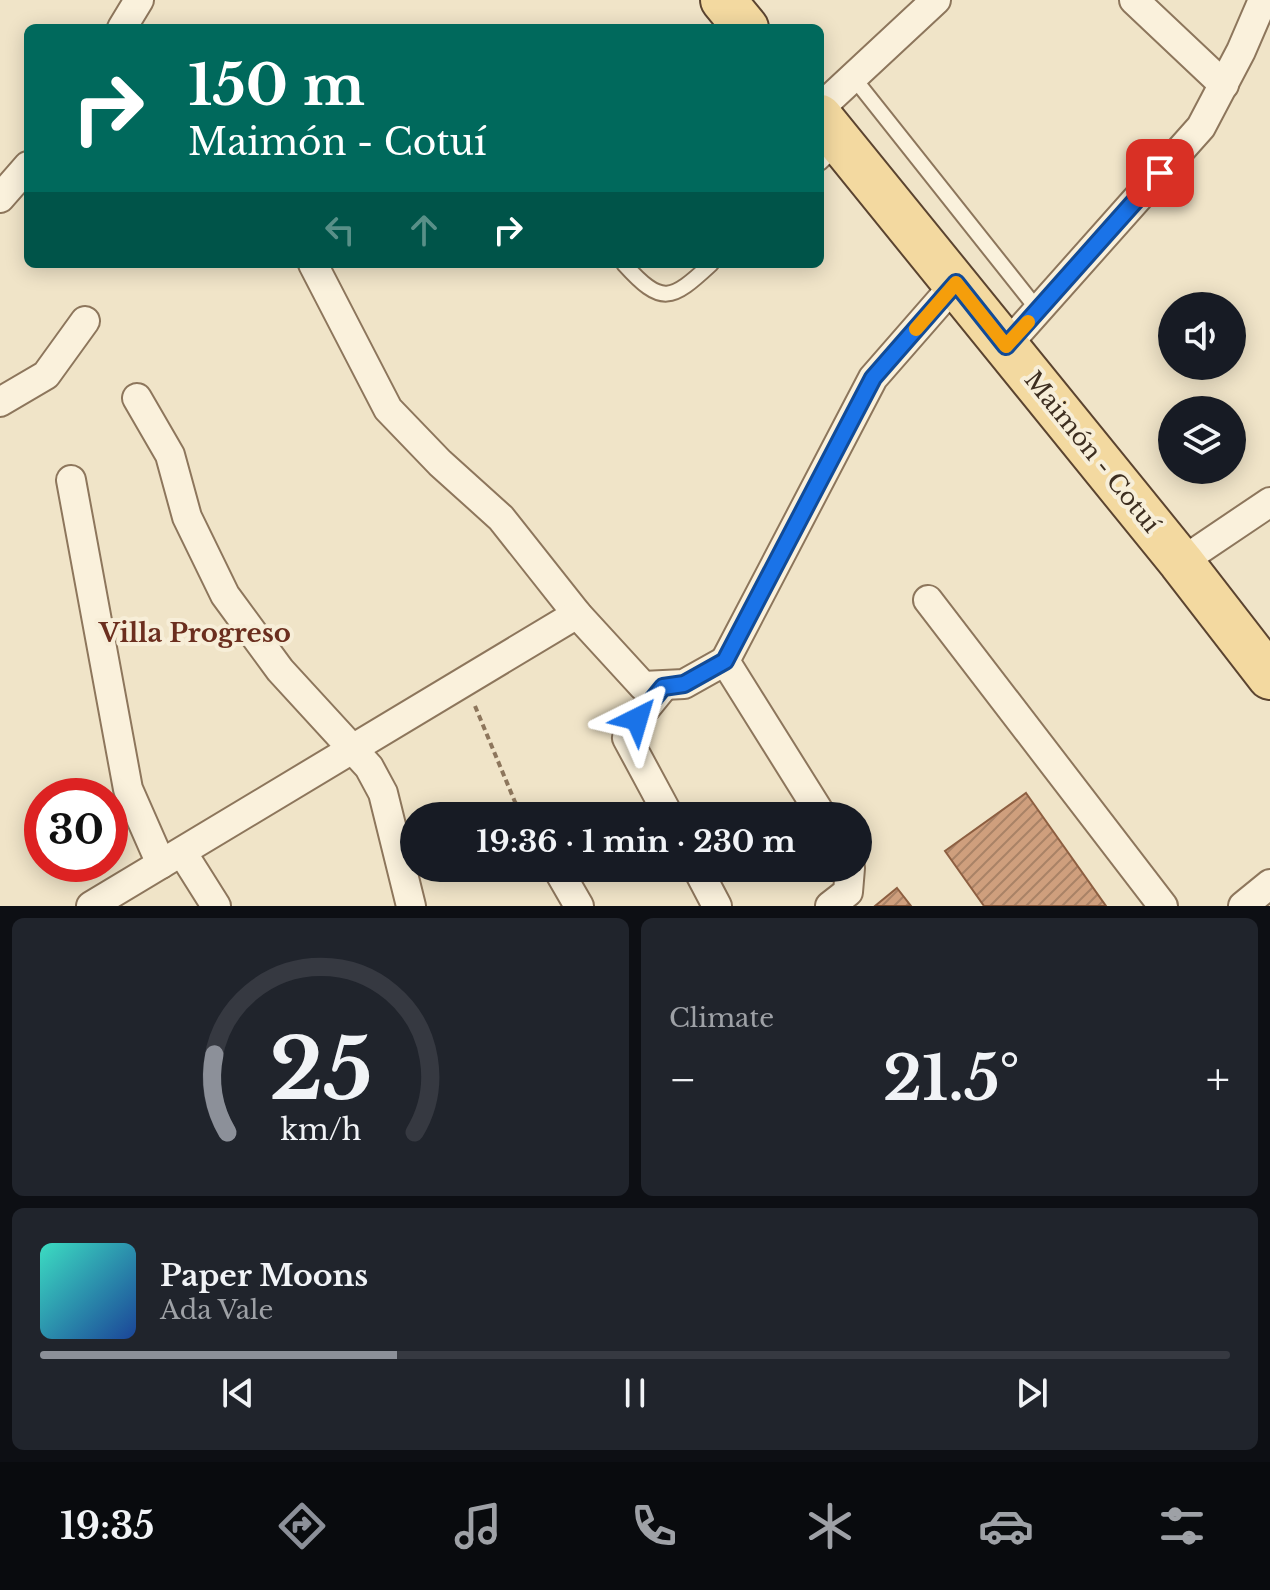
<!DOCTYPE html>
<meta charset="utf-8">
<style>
body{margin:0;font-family:"Libre Baskerville",serif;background:#20242c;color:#f1f3f6;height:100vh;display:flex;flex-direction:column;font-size:30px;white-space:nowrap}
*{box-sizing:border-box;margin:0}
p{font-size:26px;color:#9ea1a6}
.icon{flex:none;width:44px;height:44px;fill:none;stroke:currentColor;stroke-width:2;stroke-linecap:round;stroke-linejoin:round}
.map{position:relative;height:906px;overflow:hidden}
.panel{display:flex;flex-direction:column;gap:12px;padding:12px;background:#0d0f14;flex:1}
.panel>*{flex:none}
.top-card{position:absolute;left:24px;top:24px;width:800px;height:244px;border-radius:12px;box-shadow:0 4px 20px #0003;background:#00695c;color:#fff;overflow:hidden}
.fabs{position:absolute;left:1158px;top:292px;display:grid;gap:16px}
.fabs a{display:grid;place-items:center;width:88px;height:88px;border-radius:50%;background:#171b24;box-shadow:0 4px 20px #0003;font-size:40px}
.speed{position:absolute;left:24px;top:778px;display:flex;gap:16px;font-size:40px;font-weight:700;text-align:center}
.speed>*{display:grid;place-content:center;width:104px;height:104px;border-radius:50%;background:#171b24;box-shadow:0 4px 20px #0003;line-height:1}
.speed .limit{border:12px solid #d22;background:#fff;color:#111}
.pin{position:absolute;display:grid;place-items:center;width:68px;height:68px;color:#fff;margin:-34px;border-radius:16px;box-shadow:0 4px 12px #0006}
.me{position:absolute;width:88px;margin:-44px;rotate:40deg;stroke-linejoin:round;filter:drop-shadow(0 0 6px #0008)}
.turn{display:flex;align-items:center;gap:28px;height:168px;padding:0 32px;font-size:36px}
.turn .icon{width:104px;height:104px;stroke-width:2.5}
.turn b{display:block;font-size:56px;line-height:68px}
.lanes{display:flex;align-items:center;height:76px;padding:0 32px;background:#0003;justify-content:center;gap:40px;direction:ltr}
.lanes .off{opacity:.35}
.big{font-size:60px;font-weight:700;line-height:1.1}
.panel .widget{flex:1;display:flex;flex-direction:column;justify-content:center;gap:12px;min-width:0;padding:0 28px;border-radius:12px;background:#20242c}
.panel .dial{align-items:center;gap:0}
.dial svg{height:208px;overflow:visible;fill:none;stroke:#363941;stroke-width:7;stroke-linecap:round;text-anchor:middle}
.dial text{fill:#f1f3f6;stroke:none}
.song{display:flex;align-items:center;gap:24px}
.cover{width:96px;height:96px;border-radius:12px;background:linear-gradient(135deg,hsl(170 70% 55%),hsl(220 70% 35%))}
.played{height:8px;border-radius:4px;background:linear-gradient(90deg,#8c9099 30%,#363941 30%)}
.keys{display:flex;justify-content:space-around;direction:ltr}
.heat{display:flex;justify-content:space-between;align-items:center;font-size:44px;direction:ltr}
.panel .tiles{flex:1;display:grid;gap:12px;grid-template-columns:1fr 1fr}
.widget:last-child{grid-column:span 2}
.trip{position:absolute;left:400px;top:802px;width:472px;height:80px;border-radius:40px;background:#171b24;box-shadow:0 4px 20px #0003;font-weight:700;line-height:80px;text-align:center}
.tab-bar{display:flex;height:128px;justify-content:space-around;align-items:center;background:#090b0e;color:#9ea1a6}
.tab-bar .icon{width:56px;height:56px}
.tab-bar .active{color:#8c9099}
.tab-bar b{font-size:36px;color:#f1f3f6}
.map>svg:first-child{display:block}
.building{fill:url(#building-hatch);stroke:#8d5f41;stroke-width:2}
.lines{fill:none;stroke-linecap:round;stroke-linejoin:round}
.service-casing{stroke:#8d765c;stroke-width:18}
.minor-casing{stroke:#8d765c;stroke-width:32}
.primary-casing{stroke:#5b4430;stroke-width:48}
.path{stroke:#8d765c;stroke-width:4;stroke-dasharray:6 4;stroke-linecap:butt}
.service{stroke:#faf1dc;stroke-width:14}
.minor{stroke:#faf1dc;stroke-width:28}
.primary{stroke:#f3d9a0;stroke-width:44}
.route-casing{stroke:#114b97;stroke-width:20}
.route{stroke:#1a73e8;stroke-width:14}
.slow{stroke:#f59e0b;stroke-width:14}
.labels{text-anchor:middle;stroke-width:8;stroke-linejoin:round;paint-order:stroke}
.street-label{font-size:24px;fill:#3d2e20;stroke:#f7eed8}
.neighbourhood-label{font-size:26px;font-weight:bold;fill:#6b2e1e;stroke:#f7eed8}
</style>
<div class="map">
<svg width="1270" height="906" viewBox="0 0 1270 906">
<defs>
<pattern id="building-hatch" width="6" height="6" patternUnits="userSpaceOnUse" patternTransform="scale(2)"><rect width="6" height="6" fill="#cf9f7d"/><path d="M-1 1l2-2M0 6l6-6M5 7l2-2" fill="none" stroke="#a98266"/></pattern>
</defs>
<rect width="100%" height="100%" fill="#f0e4c8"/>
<g class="building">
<path d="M1026,793L1106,906H984L945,851Z"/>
<path d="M897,888L911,906H875Z"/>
</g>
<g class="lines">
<g class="service-casing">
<g id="service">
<path d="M853,77L1038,310"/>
<path d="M820,163L838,146"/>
<path d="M624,264C662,306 671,301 711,264"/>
</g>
</g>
<g class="minor-casing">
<g id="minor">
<path d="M1134,0L1224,85"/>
<path d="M122,28L139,0"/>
<path d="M820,108L936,0"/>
<path d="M0,198L28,166"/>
<path d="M313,264L388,409L440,463L501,518L577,614L643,686L684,684L725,661"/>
<path d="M1006,346L1201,127L1241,51L1263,0"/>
<path d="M137,398L170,455L187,517L225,595L280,670L369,767L383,793L411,906"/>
<path d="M0,402L46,375L85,321"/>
<path d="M71,480L128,789L161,864"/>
<path d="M1181,562L1270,502"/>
<path d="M928,600L1163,906"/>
<path d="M663,687L637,719L627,738L669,816"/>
<path d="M822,816L725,661L873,378L956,283"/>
<path d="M182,852L216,906"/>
<path d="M557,868L579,906"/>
<path d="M697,868L717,906"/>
<path d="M91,906L577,614"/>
<path d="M830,906L848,892L850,868"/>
<path d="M1243,906L1270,884"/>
</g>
</g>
<g class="primary-casing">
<g id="primary">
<path d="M723,0L746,28"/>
<path d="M820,117L1181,562L1270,677"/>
</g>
</g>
<path class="path" d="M475,706L515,802L525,816"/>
<use href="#service" class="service"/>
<use href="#minor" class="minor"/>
<use href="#primary" class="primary"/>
</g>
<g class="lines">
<g class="route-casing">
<path id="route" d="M637,719L663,687L684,684L725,661L873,378L956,283L1006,346L1160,173"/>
</g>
<use href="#route" class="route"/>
<path class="slow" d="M916,329L956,283L1006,346L1028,322"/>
</g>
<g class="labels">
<g class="street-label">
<text transform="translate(1092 452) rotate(51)" y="8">Maimón - Cotuí</text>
</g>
<g class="neighbourhood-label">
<text x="195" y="642">Villa Progreso</text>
</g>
</g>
</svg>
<div class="fabs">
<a><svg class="icon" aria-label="sound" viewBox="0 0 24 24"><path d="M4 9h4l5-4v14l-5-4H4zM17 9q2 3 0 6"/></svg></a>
<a><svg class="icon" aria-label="layers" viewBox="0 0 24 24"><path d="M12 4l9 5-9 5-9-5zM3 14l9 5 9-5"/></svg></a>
</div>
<div class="speed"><div class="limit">30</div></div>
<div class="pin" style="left:1160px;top:173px;background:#d93025"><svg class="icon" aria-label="arrive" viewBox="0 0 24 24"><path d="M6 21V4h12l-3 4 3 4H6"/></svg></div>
<svg class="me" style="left:637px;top:719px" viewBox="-20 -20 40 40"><path d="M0-17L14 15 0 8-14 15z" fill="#1a73e8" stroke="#fff" stroke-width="4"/></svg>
<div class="trip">19:36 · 1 min · 230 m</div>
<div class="top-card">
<div class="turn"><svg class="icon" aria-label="right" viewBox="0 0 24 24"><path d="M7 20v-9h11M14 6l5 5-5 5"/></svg><div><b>150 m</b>Maimón - Cotuí</div></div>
<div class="lanes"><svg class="icon off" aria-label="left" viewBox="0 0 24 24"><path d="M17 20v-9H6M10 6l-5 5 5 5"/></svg><svg class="icon off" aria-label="ahead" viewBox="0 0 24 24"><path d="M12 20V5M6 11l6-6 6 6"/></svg><svg class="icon" aria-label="right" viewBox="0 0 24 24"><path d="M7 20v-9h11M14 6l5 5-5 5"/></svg></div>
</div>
</div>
<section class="panel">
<div class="tiles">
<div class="widget dial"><svg viewBox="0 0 100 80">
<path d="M14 69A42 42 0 1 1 86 69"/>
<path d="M14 69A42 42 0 0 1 9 39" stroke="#8c9099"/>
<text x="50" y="56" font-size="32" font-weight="700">25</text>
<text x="50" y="72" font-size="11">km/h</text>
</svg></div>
<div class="widget"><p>Climate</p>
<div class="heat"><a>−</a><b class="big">21.5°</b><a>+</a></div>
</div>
<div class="widget">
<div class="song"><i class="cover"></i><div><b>Paper Moons</b><p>Ada Vale</p></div></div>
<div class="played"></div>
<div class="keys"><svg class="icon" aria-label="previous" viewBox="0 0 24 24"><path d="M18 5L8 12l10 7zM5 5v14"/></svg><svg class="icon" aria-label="pause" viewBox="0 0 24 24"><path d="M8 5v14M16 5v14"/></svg><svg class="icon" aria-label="next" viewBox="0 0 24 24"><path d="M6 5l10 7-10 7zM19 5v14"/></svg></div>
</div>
</div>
</section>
<nav class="tab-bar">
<b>19:35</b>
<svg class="icon active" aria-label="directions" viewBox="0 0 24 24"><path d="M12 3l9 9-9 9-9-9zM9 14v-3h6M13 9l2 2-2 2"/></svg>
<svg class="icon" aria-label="music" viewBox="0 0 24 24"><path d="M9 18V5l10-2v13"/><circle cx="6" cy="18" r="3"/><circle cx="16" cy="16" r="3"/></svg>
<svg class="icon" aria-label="phone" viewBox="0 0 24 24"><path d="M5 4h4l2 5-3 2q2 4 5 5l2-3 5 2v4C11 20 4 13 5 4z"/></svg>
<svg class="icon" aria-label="climate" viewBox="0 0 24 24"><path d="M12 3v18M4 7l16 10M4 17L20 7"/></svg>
<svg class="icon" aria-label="car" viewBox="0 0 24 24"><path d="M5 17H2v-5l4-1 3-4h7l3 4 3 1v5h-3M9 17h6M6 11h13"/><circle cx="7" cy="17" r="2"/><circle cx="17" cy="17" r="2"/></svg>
<svg class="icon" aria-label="filters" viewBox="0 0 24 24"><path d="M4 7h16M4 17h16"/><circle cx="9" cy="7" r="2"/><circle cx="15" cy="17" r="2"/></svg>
</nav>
